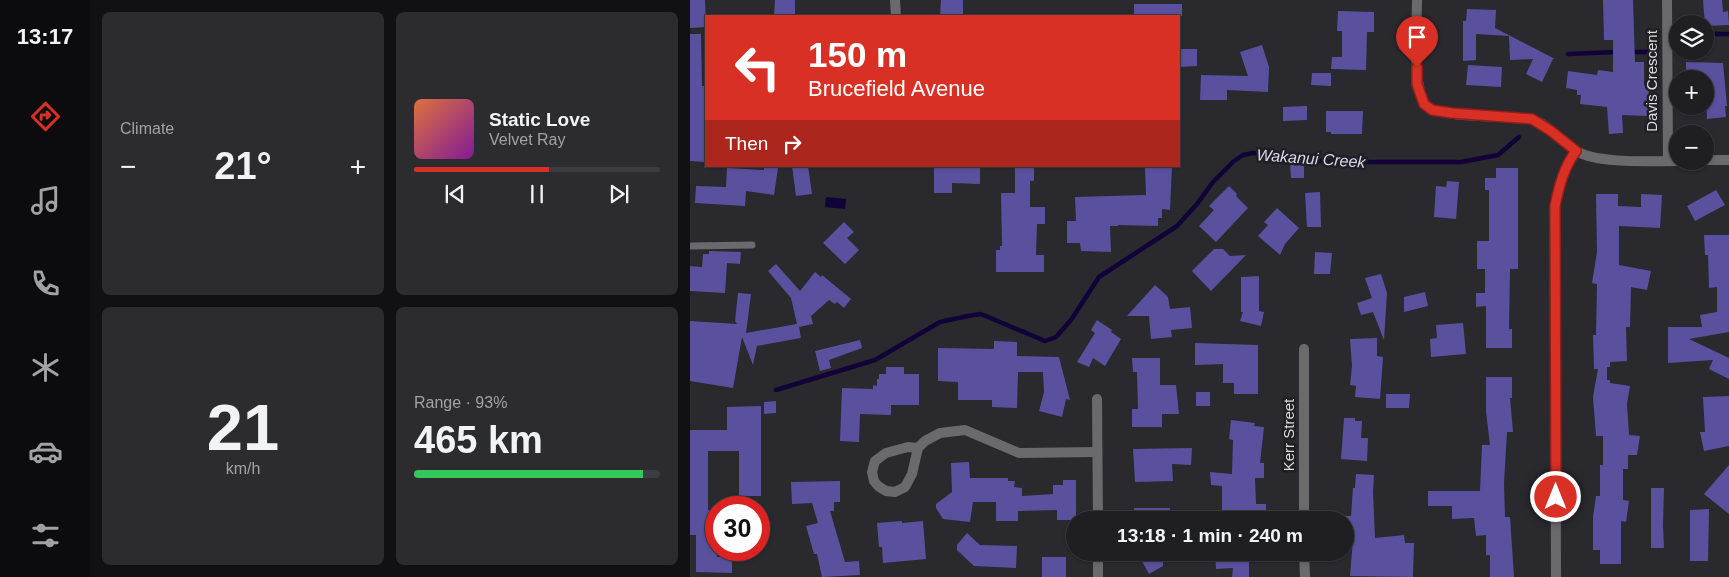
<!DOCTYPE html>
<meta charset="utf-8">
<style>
body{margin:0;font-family:Helvetica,sans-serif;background:#2c2c2f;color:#f1f3f6;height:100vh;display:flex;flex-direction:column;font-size:19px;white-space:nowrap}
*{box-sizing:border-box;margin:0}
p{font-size:16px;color:#a1a2a5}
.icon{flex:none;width:28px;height:28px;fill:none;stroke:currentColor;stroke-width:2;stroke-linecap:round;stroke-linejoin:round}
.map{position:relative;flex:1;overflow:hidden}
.sheet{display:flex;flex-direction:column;gap:12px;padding:12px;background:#111113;width:600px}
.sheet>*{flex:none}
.top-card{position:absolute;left:15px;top:15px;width:475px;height:152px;border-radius:0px;box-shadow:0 1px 4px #0004,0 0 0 1px #3c3d40;background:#d93025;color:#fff;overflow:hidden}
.buttons{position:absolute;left:979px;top:15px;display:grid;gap:10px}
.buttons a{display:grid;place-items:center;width:45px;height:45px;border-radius:50%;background:#1f1f22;box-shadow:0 1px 4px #0004,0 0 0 1px #3c3d40;font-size:25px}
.speed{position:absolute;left:15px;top:496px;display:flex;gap:10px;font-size:25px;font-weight:700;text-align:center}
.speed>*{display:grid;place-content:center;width:65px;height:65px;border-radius:50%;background:#1f1f22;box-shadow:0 1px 4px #0004,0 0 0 1px #3c3d40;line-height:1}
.speed .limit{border:8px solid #d22;background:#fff;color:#111}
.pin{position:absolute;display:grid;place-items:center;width:42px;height:42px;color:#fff;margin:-51px -21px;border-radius:50% 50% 50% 0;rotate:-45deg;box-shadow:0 0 5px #0007}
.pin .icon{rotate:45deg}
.me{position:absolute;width:55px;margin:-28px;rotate:0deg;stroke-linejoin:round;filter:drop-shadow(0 0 4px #0008)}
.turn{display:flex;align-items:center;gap:18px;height:105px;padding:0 20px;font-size:22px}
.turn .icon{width:65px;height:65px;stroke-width:2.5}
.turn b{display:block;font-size:35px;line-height:42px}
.then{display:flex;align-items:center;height:48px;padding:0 20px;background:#0003;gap:10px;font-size:19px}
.big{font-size:38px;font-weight:600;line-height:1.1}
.sheet .tile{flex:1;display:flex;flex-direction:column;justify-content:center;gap:8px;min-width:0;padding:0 18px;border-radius:8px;background:#2c2c2f}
.sheet .dial{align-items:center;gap:0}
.dial b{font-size:65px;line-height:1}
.song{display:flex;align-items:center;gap:15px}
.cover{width:60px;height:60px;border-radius:8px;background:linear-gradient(135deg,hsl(20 70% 55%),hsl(290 70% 35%))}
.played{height:5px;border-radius:2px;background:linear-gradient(90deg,#d93025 55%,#3c3d40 55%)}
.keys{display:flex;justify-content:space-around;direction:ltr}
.heat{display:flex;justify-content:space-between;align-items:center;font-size:28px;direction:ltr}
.charge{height:8px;border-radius:4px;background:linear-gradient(90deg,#34c759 93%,#3c3d40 0)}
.sheet .tiles{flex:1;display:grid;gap:12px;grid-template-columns:repeat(2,1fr)}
.trip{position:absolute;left:376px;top:511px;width:288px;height:50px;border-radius:25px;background:#1f1f22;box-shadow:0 1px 4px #0004,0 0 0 1px #3c3d40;font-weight:600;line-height:50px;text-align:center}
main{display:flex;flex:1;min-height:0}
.tabs{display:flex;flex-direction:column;width:90px;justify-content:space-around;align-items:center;background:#0c0c0e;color:#a1a2a5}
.tabs .icon{width:35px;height:35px}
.tabs .on{color:#d93025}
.tabs b{font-size:22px;color:#f1f3f6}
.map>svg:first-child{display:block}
.water{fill:#110237}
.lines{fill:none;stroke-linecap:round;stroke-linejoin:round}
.stream{stroke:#110237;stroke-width:4.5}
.building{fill:#5a519e}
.service{stroke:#6a6a6d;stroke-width:7}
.minor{stroke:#6a6a6d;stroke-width:10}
.route-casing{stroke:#8d1f18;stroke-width:12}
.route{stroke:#d93025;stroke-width:9}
.labels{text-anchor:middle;stroke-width:5;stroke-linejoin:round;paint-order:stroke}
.street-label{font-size:15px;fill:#dddde0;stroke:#1f1f24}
.water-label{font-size:16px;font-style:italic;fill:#d8d8ee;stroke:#1f1f24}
</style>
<main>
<nav class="tabs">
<b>13:17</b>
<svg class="icon on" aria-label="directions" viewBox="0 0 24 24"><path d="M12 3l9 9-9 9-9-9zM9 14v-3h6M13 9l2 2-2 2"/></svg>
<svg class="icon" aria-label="music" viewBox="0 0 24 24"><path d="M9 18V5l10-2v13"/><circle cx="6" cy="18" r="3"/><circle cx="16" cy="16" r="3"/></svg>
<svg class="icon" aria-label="phone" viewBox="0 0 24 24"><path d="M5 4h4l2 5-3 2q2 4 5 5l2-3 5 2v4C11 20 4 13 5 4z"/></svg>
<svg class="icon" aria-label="climate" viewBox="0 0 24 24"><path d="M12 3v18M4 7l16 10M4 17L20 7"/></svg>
<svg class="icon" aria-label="car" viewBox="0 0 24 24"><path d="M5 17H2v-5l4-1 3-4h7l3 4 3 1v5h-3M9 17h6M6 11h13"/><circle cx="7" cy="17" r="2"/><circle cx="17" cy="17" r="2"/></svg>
<svg class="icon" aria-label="filters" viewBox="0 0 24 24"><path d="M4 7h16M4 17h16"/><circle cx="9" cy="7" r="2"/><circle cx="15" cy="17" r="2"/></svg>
</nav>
<section class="sheet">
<div class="tiles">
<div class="tile"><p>Climate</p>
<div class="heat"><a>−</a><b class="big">21°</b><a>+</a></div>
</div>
<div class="tile">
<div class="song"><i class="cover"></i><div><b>Static Love</b><p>Velvet Ray</p></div></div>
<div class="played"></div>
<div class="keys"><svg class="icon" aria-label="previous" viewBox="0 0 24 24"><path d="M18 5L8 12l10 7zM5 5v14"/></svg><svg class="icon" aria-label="pause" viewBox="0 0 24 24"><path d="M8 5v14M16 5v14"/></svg><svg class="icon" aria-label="next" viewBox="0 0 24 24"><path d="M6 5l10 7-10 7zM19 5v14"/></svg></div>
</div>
<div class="tile dial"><b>21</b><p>km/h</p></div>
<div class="tile"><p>Range · 93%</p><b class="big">465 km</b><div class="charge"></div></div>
</div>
</section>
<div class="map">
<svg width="1039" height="577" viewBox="0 0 1039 577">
<rect width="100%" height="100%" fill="#29292e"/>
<path class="water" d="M136,197L156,199L155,209L135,207Z"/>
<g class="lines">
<g class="stream">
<path d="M1015,34H1039"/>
<path d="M940,52H957"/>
<path d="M878,54L927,52"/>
<path d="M86,390L185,360L250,322L278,316L291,314L355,341L366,337L381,320L409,277L487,226L507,204L523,182L544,161L553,155L563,153L608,156L636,162H771L808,155L829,137"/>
</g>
</g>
<g class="building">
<path d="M0,0H15L16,27L0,28Z"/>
<path d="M85,0H105V16H84Z"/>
<path d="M251,0H273V16H250Z"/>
<path d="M913,0H943L945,62H954V85L959,86L958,116L932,115L933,133L919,134L917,107L890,104L891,95H887V90L876,88L878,71L907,75L908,70L923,72V40H914Z"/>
<path d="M1013,0H1032L1033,12L1038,11L1039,25L1015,26Z"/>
<rect x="444" y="4" width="48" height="12"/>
<path d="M777,9L806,10L805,28L865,59H863L852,82L836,74L843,59L820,60L819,36L786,34V60L773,61V21H776Z"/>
<path d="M648,11L684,12V32H677L676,70L641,69L642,57H652V31H647Z"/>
<path d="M0,34H11L12,86H16V162L0,161Z"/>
<path d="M572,45L579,67L578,92L537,90V100H510L511,75L558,76L550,52Z"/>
<path d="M489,49H507V66L489,67Z"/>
<path d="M996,62L1033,63L1037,106H1035L1036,117L1017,119L1015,77L996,76Z"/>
<path d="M778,65L812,67L811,87L776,85Z"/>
<path d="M622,73H641V86L621,85Z"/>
<path d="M617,106V120L593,121V107Z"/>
<path d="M636,111H673L672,134H641V132H636Z"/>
<path d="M600,163H614V178H601Z"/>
<path d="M102,166H118L122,194L106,196Z"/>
<path d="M244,166H290V184L262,183V193H244Z"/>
<path d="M325,166H344V181H340V207H355V224H347L346,255H354V272H306V250H310V246H312L311,193H325Z"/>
<path d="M455,166H482L480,210L472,209V218H468V226L428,225V226H420L421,252L391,251L390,243H377V221H386L385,197L456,195Z"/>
<path d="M37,168L74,170V168H88L84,195L56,191L55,206L5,203L6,186L36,187Z"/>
<path d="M806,168H828V269H820L819,329H822V348H796V306L786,307V293H795V269H787V241H799V190H795V178H806Z"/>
<path d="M757,181L769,182L766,219L744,217L746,186L756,187Z"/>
<path d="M539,186L547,194L546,196L558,208L526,242L509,226L524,210L519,206Z"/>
<path d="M1026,190L1035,205L1005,221L997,206Z"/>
<path d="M630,192L631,227H617L615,193Z"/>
<path d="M906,194H928V206L951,207V194L972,195L970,228L929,226V265L961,271L957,290L941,287L940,327H936L937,361L920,362V367H917V380H920V383L940,386L937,404L939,435L950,436L947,455H938V469H933V500L939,501L936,522L931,521V564H910V550H903V517L906,496H910V465H913V436H906L903,397L908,369H904L903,335H906L907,284L902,283L907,252Z"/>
<path d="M587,208L609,228L595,244L590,255L568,236L578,225L574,222Z"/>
<path d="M154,222L164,232L157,238L169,250L155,264L133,243Z"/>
<path d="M1014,235H1039V332L999,339L1039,358V379L1019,369L1023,360L978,363V327H1012L1010,315L1027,312V287L1019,288L1018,255H1015Z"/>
<path d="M524,249H533L540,256L556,255L521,291L502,271Z"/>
<path d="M19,251L51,252L50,264L37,263L35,293L0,291V266L12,267L13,254H19Z"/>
<path d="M625,252L642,253L640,274H624Z"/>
<path d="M86,264L110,291L125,272L131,277L132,275L161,299L154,308L147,302L145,304L139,300L121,316L123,324L109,327L111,338L67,346L63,365L52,337L43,388L0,381V321L47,324L45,321L48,293L61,294L56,333L107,324L101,298L78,271Z"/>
<path d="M691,274L697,293L694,340L683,312L671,315L667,303L682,298L675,278Z"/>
<path d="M569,276V311L574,312L571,326L550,321L553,312H551V277Z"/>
<path d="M465,285L478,297L480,309L500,307L502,328L481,330L482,337L461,339L459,316H437Z"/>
<path d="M735,292L738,306L714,312V297Z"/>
<path d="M407,320L422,330L421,332L431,339L415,366L403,358L399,367L387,362L405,333L401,330Z"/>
<path d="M773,323L776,354L741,357L740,339L747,338L746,325Z"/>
<path d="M687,338V356L693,357L690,399L665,397L666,386L660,385L662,366L660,339Z"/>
<path d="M170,340L172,348L139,360L141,368L130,371L125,351Z"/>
<path d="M304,341L327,342V356L369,357L380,400L376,399L372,417L349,411L354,392L353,372H328L327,408L302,407V400H268V382L248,381V348L304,349Z"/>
<path d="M505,343L568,345V394H544V383H533V364L505,365Z"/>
<path d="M442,358H470V385H486L489,414H472V427H442V409H448L447,372H443Z"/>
<path d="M196,367H214V374H229V405H201V415L170,414L169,442L150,441L152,388L183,389V385L187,386V379H189V374H196Z"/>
<path d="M796,377H822V398H820L823,432H817L814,483L815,517H820L824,577H800V555H796V535L786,536L784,518L762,519V506H738V491H790L792,445H800L796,412Z"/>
<rect x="506" y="392" width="14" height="14"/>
<path d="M696,394H720L719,408H696Z"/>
<path d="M1039,396V446L1014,451L1010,432H1015L1013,397Z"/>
<path d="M86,401V413L74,414V402Z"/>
<path d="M71,406V496H49V451H18V510H26L27,557H39V559H42V573L6,572V535H0V430H37V407Z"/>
<path d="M654,418H665V421H672L671,438H678L677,461L651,459Z"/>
<path d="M541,420L565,423L564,426L574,427L570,463H574V478H565L566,504H576V518H532V486L521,485L520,472L542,474L543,440L539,439Z"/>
<path d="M502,448L501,465L482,464L483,481L445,482L443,449Z"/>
<path d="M279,462L280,478H318V481H325L324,487L332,488V496L363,494V485H373V480H386V520H367V510L328,511V521H306V502H283L280,522L253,519L246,508V504L262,492L261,463Z"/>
<path d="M1039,465V514L1014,494Z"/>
<path d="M666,474L684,475L683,491L685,538L714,535L715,543H724L723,577L660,576L663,539H655V516H661L663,488H665Z"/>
<path d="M150,481V502H144V511H140L155,562L169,561L170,575L132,577L127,554H124L116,526L128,523L122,503L102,504L101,482Z"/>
<path d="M961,488H974L973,526L974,548H961Z"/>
<rect x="444" y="508" width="36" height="12"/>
<path d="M1019,509L1018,561H1000V510Z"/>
<path d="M212,521V523L233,521L236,559L193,563L192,547H189L187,523Z"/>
<path d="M277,533L290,545L327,546L326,568L284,566L267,550V545Z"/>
<path d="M447,552H468L473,561V566L459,574Z"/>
<path d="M525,552H559V577H542L543,568L526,569Z"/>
<rect x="352" y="557" width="24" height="20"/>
</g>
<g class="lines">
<path class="service" d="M0,246L62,245"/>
<g class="minor">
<path d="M205,0L206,16"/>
<path d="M727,0C727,23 722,89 736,105C748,119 819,115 840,119C855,121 873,143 886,151C908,164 961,161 988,161"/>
<path d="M977,0L978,161"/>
<path d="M1015,160H1039"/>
<path d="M614,349V520"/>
<path d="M407,399L408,520"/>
<path d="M228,448L218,447L196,453L185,461L182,472L184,481L188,486L196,491L205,492L215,487L222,474L228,448L235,441L250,433L275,430L329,453L407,452"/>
<path d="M408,552V577"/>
<path d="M614,552L615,577"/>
<path d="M866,577L865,206C869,186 874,167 886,151"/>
</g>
</g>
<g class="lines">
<g class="route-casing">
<path id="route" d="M727,67V84L734,104L742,110L762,113L842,119L861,131L886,151C874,167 869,186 865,206L866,497"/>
</g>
<use href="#route" class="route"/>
</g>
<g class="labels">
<g class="street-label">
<text transform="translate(962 81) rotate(-90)" y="5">Davis Crescent</text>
<text transform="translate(599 435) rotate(-90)" y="5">Kerr Street</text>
</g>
<g class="water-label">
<text transform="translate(621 158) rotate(4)" y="6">Wakanui Creek</text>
</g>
</g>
</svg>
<div class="buttons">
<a><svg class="icon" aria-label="layers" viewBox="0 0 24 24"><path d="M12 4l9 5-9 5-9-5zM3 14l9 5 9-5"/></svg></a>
<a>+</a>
<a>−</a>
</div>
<div class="speed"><div class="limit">30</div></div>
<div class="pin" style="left:727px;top:67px;background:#d93025"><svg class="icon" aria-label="arrive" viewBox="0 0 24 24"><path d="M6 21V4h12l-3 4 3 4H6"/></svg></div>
<svg class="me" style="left:866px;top:497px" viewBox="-20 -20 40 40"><circle r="17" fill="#d93025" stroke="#fff" stroke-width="3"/><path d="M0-11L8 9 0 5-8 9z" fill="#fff"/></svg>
<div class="trip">13:18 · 1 min · 240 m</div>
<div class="top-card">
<div class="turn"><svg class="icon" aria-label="left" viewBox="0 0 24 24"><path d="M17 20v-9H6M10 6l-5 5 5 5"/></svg><div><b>150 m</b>Brucefield Avenue</div></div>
<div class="then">Then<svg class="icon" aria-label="right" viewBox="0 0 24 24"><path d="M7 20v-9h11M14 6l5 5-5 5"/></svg></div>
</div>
</div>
</main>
